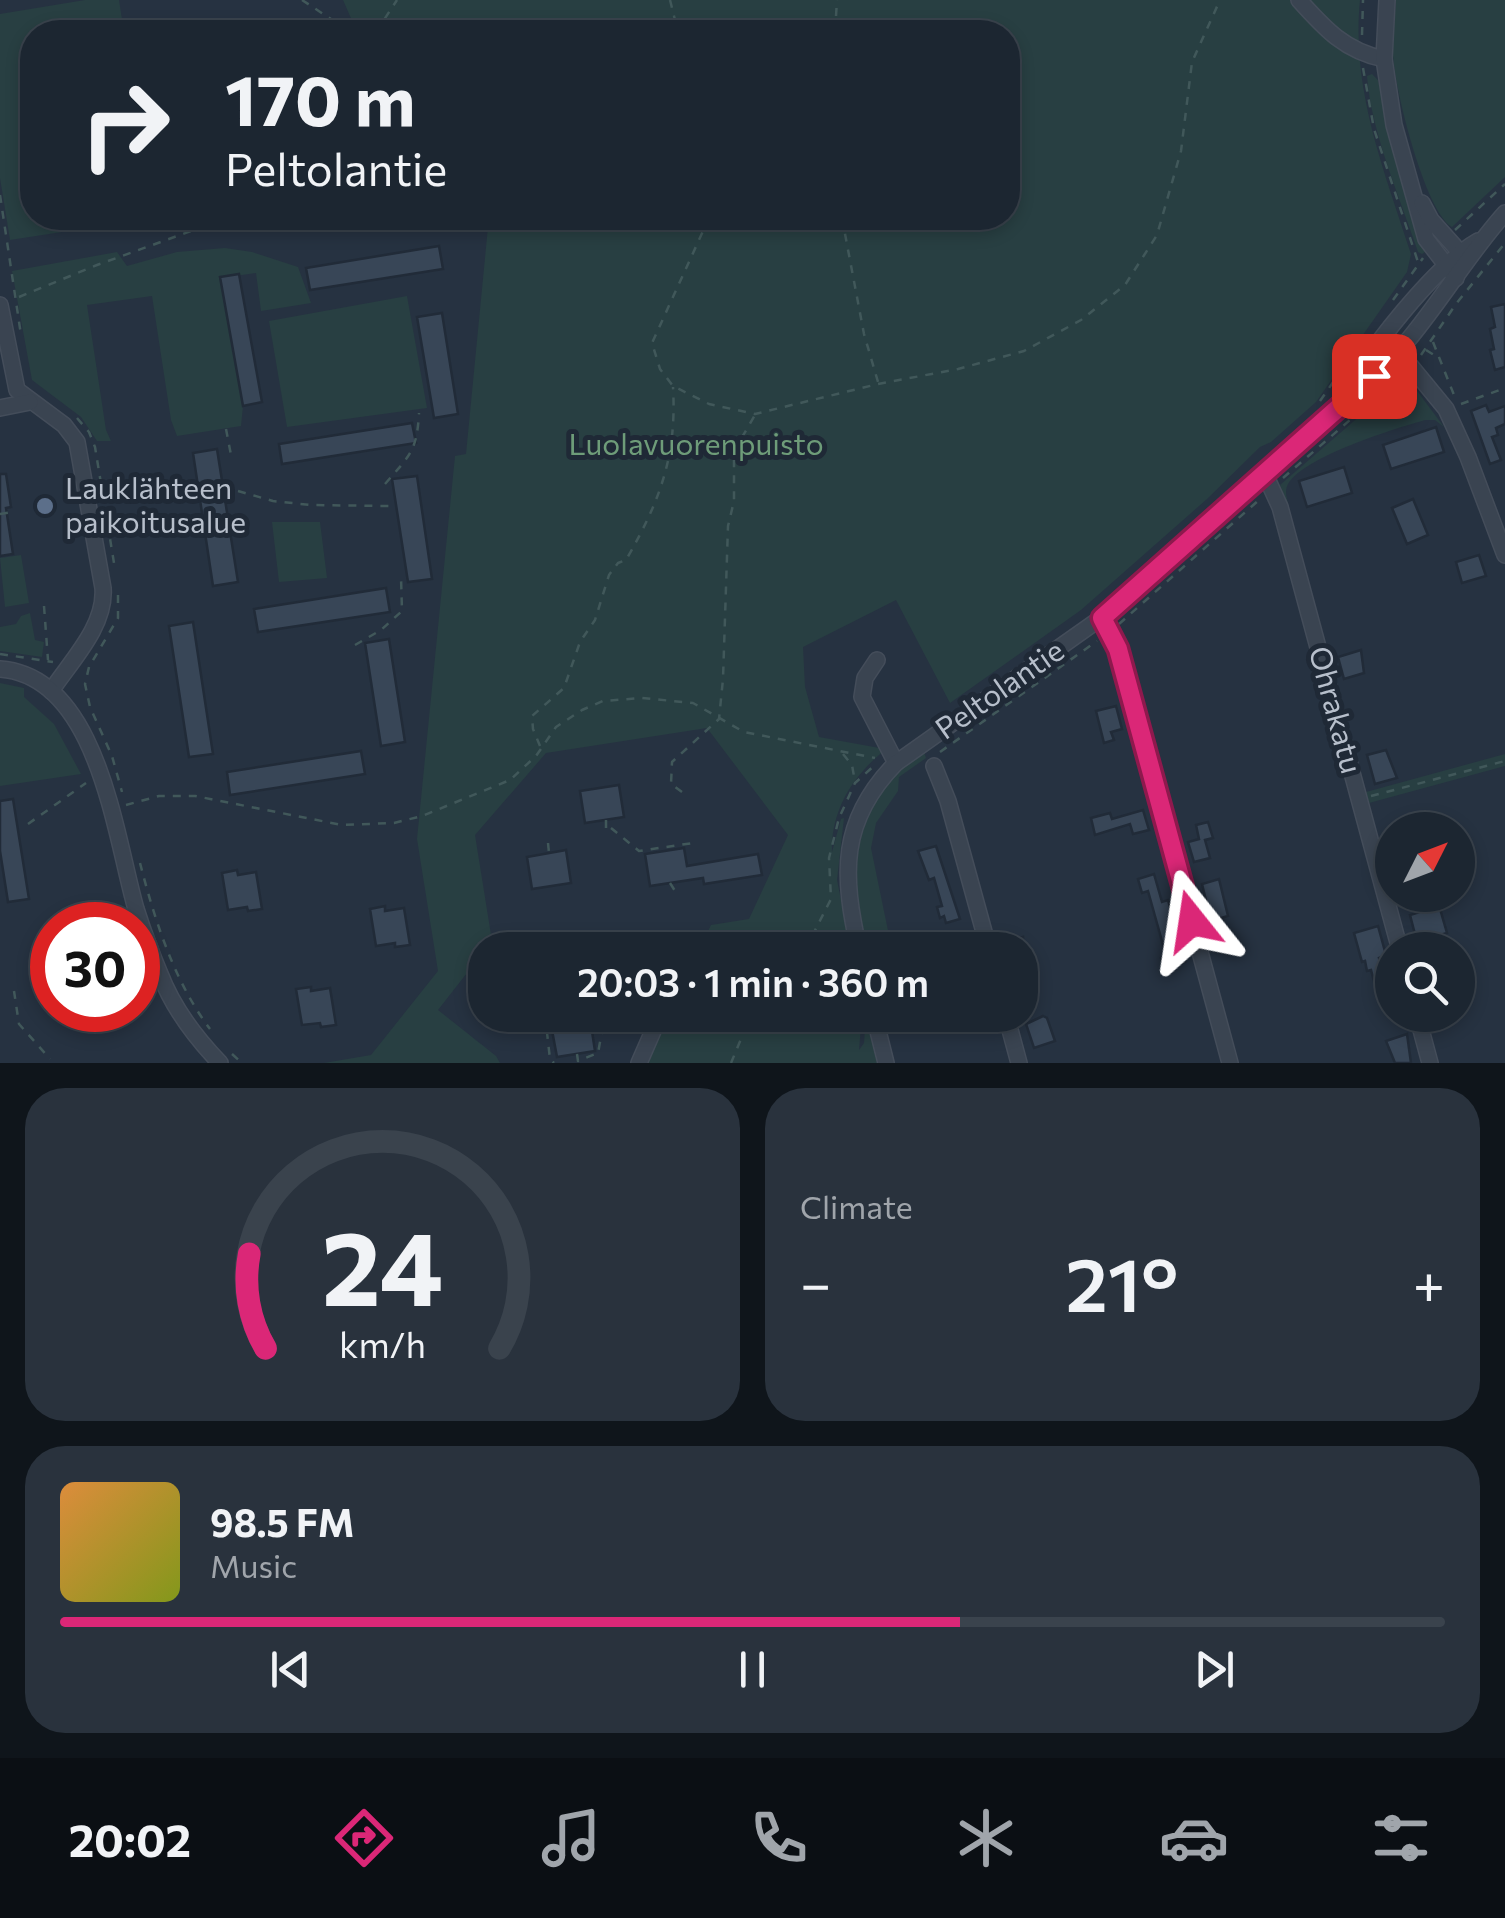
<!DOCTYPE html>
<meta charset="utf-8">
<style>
body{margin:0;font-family:Commissioner,sans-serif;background:#29323d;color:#f1f3f6;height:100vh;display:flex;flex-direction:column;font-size:38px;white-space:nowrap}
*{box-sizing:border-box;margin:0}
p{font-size:32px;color:#a0a5ab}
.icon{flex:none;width:55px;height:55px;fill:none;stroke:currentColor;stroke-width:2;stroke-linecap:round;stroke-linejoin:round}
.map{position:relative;height:1063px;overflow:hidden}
.details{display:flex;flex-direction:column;gap:25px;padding:25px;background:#0f151b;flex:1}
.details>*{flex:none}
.top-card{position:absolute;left:20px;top:20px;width:1000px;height:210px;border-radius:40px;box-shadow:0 5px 15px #0003,0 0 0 2px #3a434d;background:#1c2631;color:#f1f3f6;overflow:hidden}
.needle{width:65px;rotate:48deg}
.buttons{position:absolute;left:1375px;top:812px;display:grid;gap:20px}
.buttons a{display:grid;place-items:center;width:100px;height:100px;border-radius:50%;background:#1c2631;box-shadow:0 5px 15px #0003,0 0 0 2px #3a434d;font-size:50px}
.speed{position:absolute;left:30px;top:902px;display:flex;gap:20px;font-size:50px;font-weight:700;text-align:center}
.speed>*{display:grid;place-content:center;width:130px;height:130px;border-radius:50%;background:#1c2631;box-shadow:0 5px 15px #0003,0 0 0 2px #3a434d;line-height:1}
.speed .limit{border:15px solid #d22;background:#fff;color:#111}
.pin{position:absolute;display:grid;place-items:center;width:85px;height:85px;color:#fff;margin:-42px;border-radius:20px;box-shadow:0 5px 15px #0006}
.me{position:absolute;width:110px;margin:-55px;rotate:345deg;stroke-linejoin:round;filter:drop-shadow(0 0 8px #0008)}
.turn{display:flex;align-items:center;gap:35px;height:210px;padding:0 40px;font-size:45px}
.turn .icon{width:130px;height:130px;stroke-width:2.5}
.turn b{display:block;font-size:70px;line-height:85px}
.big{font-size:75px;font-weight:600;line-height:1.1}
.details .card{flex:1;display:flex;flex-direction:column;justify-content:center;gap:15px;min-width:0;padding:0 35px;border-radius:40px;background:#29323d}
.details .dial{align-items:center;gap:0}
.dial svg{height:260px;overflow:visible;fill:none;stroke:#3a434d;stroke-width:7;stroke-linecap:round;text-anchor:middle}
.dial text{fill:#f1f3f6;stroke:none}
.song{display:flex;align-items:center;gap:30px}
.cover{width:120px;height:120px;border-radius:15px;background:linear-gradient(135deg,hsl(30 70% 55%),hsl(70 70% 35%))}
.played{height:10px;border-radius:5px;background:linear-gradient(90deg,#db2777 65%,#3a434d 65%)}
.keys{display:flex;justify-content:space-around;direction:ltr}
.heat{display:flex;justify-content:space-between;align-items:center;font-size:55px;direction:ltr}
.details .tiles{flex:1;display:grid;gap:25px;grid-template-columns:1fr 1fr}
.card:last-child{grid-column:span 2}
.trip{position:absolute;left:468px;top:932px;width:570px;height:100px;border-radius:40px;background:#1c2631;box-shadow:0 5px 15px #0003,0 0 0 2px #3a434d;font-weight:600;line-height:100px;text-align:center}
.dock{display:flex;height:160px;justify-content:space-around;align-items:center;background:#0b0f14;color:#a0a5ab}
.dock .icon{width:70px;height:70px}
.dock .on{color:#db2777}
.dock b{font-size:45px;color:#f1f3f6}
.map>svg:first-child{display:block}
.green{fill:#283f42}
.building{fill:#384657;stroke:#212b38;stroke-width:2.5}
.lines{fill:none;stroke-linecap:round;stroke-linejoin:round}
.minor-casing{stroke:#444d5a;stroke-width:18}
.path{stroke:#41585a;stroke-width:2.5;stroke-dasharray:8 8;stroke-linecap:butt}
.minor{stroke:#3a4451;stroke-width:15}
.route-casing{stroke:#8e194d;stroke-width:25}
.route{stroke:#db2777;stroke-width:18}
.service-dot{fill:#5c6f8a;stroke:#1f2936;stroke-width:4}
.labels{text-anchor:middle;stroke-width:10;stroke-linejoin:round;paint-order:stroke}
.park-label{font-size:30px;fill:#6e9c79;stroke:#1f2936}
.poi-label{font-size:30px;fill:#b7bfcb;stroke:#1f2936;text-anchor:start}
.street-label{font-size:30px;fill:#b7bfcb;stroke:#1f2936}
</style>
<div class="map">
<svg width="1505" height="1063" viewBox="0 0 1505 1063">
<rect width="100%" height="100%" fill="#263241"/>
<g class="green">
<path d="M85,0H119L124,32H32V218H153L10,240L0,178V14Z"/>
<path d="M343,0H1360C1351,90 1384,170 1411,254L1407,272L1316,402L1271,442L1260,447L1207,499L1081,610L950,703L896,600L803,647L805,687L819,737L885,749C879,756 870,762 863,771C843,793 831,822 832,852L841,819L844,818L837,880L851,950H707L705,937L711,925L749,919L788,835L707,728L546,753L475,835L492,941L438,1010L496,1056L500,1063H324L371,1055L438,971L417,839L455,456L466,454L488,227L437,221L435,218H1008V32H357Z"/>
<path d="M1396,0H1505V177L1452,227C1425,212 1394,87 1393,54C1392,36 1395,18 1396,0Z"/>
<path d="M1372,74L1378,80L1425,252L1422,254L1418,252C1400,198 1371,132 1367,76Z"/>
<path d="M225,248L252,252L298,267L311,303L261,311L256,273L220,278L243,406L241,426L177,436L171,420L152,296L87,305L106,430L111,441H97L81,417L32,380L12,271L117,252L127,266L177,252Z"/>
<path d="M407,296L427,408L287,427L269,321Z"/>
<path d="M1406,376L1444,427L1435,420H1425C1394,429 1305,456 1288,484C1284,491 1287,499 1289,507L1286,505L1280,485Z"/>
<path d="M272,522H320L327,578L279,582Z"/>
<path d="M21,555L29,603L5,607L0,558Z"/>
<path d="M30,613L35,640L44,642L42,657L0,651V627L16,624L21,616Z"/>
<path d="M0,683L24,688V697L54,724L81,774L0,786Z"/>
<path d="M924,752L926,758L899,777L898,791L876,823L871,848L892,950H867C863,930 855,908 855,887C854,833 877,781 924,752Z"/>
<path d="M1505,754V766L1369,803L1366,792Z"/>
<path d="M669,1015H862L859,1050L864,1043L866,1015L877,1063H647Z"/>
</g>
<g class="building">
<path d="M439,246L443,269L310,290L306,268Z"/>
<path d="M239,274L262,402L243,406L220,277Z"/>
<path d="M1505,304V367L1495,370L1490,350L1494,349L1490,329L1495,327L1491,307Z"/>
<path d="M442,313L458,414L434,418L417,317Z"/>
<path d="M1486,405L1489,412L1505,406V424L1496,428L1498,435L1492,437L1501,460L1490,464L1471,411Z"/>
<path d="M412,423L416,443L282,464L279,444Z"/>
<path d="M1436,427L1444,452L1391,469L1383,445Z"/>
<path d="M217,449L238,582L213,586L193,453Z"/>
<path d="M1344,467L1352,493L1307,507L1299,481Z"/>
<path d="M0,474H6L11,507L6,508L13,554L0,556Z"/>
<path d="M417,476L432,579L408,582L392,479Z"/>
<path d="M1413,499L1428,535L1407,544L1392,508Z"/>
<path d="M1479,555L1486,576L1462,583L1456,562Z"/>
<path d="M386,588L390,612L258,632L254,609Z"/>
<path d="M193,622L213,754L189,757L169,626Z"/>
<path d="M389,639L405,742L381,746L365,643Z"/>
<path d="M1361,650L1364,673L1344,679L1338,657Z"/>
<path d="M1116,706L1122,729L1111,732L1114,740L1104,743L1096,711Z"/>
<path d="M1386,750L1397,778L1375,784L1367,755Z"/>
<path d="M361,751L365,774L230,795L227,772Z"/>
<path d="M619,785L624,817L585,823L580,791Z"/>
<path d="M13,799L29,899L8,902L0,851V801Z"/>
<path d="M1143,810L1149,830L1133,834L1130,824L1095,835L1091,818L1110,813L1112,819Z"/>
<path d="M1208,822L1213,838L1205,840L1210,858L1194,862L1188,842L1199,839L1196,825Z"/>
<path d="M936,846L960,919L946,923L944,916L940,918L937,907L942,906L934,878L929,880L918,851Z"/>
<path d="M684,848L687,866L758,854L762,875L704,884L703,878L650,886L645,854Z"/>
<path d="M566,850L571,883L532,889L527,857Z"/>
<path d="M237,870L238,875L256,872L262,909L248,911L247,907L228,910L222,873Z"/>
<path d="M1154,874L1162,902L1168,900L1185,962L1164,969L1161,958L1166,956L1160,934L1148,891L1142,893L1138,879Z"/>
<path d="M1219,879L1228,916L1211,921L1202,884Z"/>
<path d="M1416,895H1436L1447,933L1417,942L1410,915L1420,912Z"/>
<path d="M385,906V911L404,908L410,945L395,947V943L376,946L370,909Z"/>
<path d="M1378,926L1386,955L1379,958L1386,982L1392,980V1000L1380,1004L1371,970L1367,971L1365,961L1362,962L1354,933Z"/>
<path d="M630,934L633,950H593L591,940Z"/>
<path d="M1023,937L1024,950L1036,982L1033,983L1035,992L1020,997V950H1000L999,945Z"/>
<path d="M311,987V991L330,988L336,1025L321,1027L320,1023L302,1025L296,989Z"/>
<path d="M1043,1016L1047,1018L1055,1041L1034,1048L1026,1024Z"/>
<path d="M590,1018L595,1051L557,1057L551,1025Z"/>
<path d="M1407,1034L1411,1063H1395L1386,1041Z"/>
</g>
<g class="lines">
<g class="minor-casing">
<g id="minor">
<path d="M1299,0C1325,29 1345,51 1384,59"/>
<path d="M1387,0L1384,59L1394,125L1426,239L1456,278"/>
<path d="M1422,203L1431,220L1466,259"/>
<path d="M0,305L17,390L64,425L77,442L103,588C106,626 71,661 51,691"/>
<path d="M1386,336L1446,409L1468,457L1505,555"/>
<path d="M1343,400C1363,355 1436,265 1478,241"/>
<path d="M0,408L30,402"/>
<path d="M1264,472L1280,507L1400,950"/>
<path d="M1101,618L1118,649L1230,1063"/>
<path d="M877,660L865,678L862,697L896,763"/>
<path d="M0,669C98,676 115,836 136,909C143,931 151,953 160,974C173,1008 195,1037 220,1063"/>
<path d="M934,766L948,801L989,950"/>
<path d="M859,950C842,875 839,821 896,763L1101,618L1343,400C1413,355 1451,273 1505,213"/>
<path d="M874,1015L886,1063"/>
<path d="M1006,1015L1019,1063"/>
<path d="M1417,1015L1430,1063"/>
<path d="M639,1063L660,1015"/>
</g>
</g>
<g class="path">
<path d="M302,0L346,29L365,32"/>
<path d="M670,0L678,32"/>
<path d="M376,32L397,0"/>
<path d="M835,32L837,0"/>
<path d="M1362,35L1363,0"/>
<path d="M1363,68L1374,129L1418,262"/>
<path d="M0,195L21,335"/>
<path d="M709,218L652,343L660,369L673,386L709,404L755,414L878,384L958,369L1024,351L1081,320L1125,285L1157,235L1181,151L1192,62L1220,0"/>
<path d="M842,218L864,334L878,382"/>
<path d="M1455,230L1505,184"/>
<path d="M19,297L97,265L227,218"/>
<path d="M1393,300L1423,258"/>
<path d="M1433,342L1454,395"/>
<path d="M1426,350L1439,358"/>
<path d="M1421,355L1456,304L1505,243"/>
<path d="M1320,401L1361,342"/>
<path d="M1461,404L1505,388"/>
<path d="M77,418L89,432L95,447L114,563"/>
<path d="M226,429L231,455"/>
<path d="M1283,478L1402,375"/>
<path d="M385,484C409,456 417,452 419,413"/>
<path d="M238,491L273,501L310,505L389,506"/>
<path d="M0,514L13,512"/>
<path d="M118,595V618L89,667L85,684L90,707L112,756L122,792"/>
<path d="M44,606L48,660"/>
<path d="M1119,624L1259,500"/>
<path d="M355,645L381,630L402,611L401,577"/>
<path d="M0,654L53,662"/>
<path d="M540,746L533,729L532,716L564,688L580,642L595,620L609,575L618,563L626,560C660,501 677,456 673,387"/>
<path d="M940,752L1097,641"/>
<path d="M843,754L852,765L855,782"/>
<path d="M682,792L671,784L672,762L719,719L723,679L728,526L734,501V451L755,415"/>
<path d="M1371,796L1505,761"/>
<path d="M126,805L159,796H195L342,825L394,823L422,816L510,780L536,756L556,727L582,710L603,701L642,698L693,703L744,732L875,758"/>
<path d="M606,820V828"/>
<path d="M28,824L86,783"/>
<path d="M611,828L639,851L693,843"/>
<path d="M548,843L549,853"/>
<path d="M140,863C155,921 174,981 210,1029"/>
<path d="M670,883L675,891"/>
<path d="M805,950L831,899L829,858L839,818L855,783L877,763"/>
<path d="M14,991L19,1024L50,1059"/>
<path d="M545,1015L550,1059L554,1063"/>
<path d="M232,1054L242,1063"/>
<path d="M577,1054L578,1061L598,1053L605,1015"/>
<path d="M731,1063L751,1015"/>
</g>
<use href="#minor" class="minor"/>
</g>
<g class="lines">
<g class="route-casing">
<path id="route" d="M1192,921L1118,649L1102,618L1374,376"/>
</g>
<use href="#route" class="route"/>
</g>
<circle class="service-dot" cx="45" cy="506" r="10"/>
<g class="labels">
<g class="park-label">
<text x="696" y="455">Luolavuorenpuisto</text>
</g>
<g class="poi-label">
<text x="65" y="499">Lauklähteen<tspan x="65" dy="34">paikoitusalue</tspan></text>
</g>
<g class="street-label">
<text transform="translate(1000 690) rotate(-35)" y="10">Peltolantie</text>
<text transform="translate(1335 710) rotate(75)" y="10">Ohrakatu</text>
</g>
</g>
</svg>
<div class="buttons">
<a><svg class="needle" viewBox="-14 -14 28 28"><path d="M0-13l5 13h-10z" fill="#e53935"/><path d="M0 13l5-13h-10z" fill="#a0a5ab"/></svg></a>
<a><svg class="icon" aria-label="search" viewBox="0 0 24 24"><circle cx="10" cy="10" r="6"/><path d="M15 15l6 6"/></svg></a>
</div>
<div class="speed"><div class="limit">30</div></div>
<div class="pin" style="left:1374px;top:376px;background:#d93025"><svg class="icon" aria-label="arrive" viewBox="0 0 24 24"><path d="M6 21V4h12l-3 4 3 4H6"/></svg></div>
<svg class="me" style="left:1192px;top:921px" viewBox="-20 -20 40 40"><path d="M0-17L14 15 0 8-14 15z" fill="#db2777" stroke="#fff" stroke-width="4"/></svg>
<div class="trip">20:03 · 1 min · 360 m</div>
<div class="top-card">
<div class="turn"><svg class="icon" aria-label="right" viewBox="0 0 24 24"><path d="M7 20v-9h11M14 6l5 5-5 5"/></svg><div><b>170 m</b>Peltolantie</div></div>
</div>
</div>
<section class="details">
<div class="tiles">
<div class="card dial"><svg viewBox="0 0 100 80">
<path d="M14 69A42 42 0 1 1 86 69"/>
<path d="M14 69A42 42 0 0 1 9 40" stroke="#db2777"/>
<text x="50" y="56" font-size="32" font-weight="700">24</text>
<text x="50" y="72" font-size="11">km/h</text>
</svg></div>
<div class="card"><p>Climate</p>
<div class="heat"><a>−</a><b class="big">21°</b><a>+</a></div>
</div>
<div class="card">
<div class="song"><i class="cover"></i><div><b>98.5 FM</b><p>Music</p></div></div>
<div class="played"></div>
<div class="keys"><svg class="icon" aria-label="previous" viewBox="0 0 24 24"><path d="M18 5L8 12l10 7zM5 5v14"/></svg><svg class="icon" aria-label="pause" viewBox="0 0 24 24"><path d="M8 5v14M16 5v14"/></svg><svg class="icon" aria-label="next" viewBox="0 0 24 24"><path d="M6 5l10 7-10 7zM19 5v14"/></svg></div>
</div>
</div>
</section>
<nav class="dock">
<b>20:02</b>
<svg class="icon on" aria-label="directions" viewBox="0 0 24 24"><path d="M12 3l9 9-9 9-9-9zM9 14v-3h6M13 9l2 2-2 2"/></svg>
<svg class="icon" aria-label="music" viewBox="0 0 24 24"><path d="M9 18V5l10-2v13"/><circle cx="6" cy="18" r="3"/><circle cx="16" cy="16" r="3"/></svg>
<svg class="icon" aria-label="phone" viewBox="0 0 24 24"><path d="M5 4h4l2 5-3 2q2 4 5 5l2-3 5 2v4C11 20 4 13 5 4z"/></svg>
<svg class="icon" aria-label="climate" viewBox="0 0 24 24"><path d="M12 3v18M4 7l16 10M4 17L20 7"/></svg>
<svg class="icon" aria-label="car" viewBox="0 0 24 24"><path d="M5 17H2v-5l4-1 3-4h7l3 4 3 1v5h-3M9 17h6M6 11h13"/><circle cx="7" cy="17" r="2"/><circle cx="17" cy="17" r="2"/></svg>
<svg class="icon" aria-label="filters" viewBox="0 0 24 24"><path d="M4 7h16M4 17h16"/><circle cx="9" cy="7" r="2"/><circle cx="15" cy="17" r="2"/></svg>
</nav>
